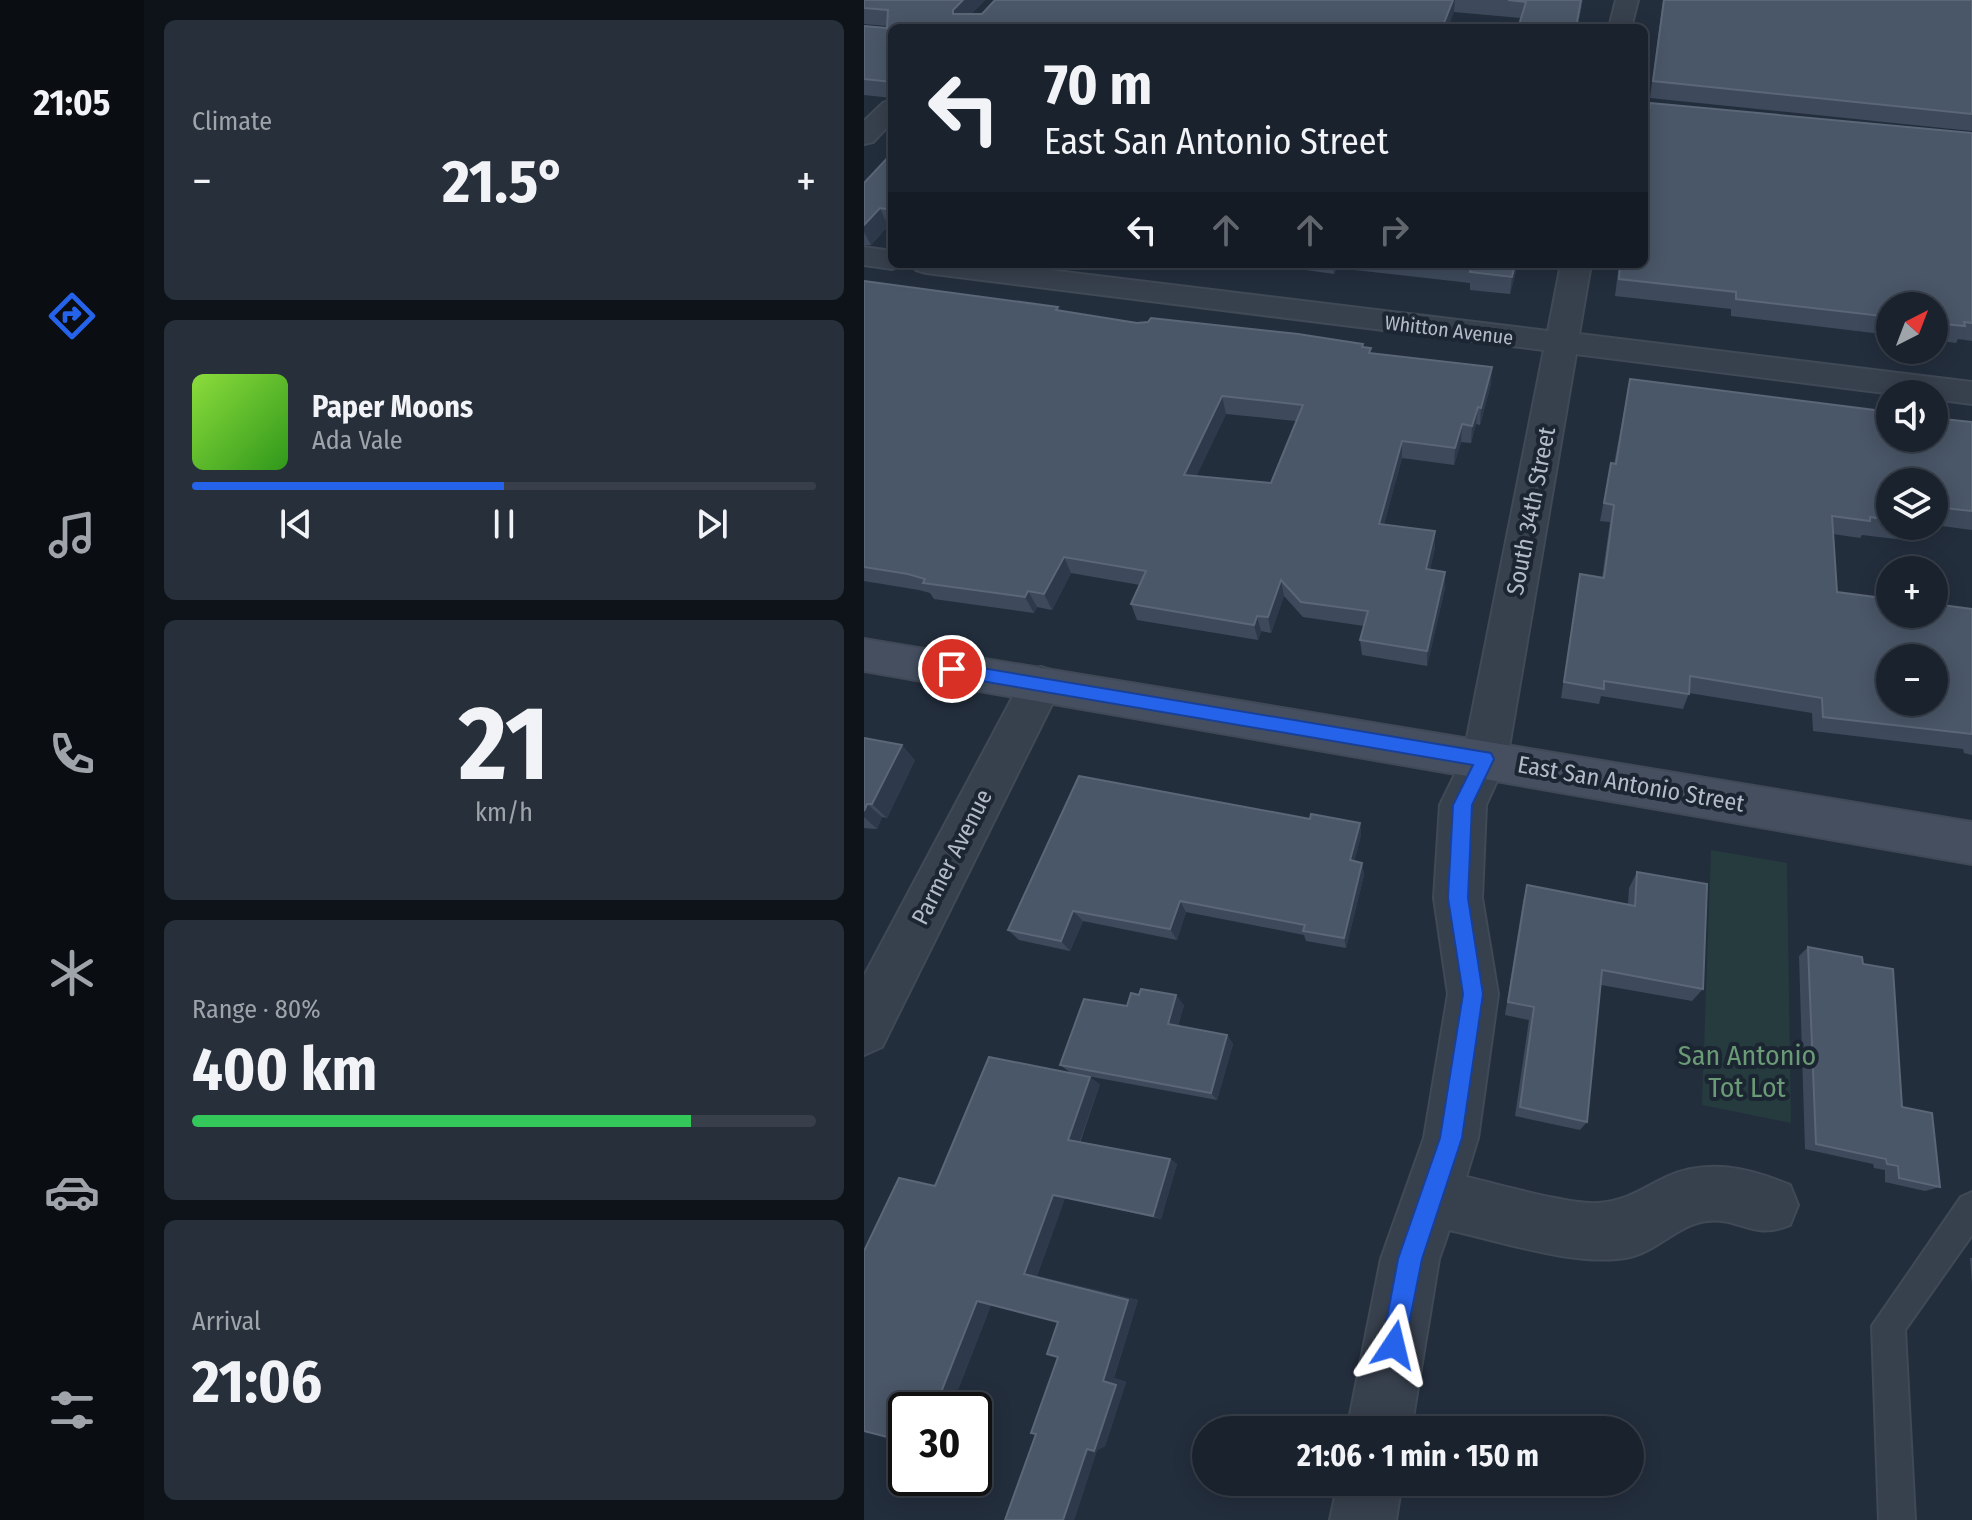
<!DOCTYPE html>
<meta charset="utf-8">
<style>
body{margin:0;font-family:"Fira Sans Condensed",sans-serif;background:#272f3a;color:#f1f3f6;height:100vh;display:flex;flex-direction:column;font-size:30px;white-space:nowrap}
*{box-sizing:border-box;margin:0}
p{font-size:26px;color:#9fa4aa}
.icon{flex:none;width:44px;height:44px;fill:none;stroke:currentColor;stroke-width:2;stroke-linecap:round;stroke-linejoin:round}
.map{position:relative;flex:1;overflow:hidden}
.sheet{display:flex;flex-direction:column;gap:20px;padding:20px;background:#0e1319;width:720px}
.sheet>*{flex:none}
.banner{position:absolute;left:24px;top:24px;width:760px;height:244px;border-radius:12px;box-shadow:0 4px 20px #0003,0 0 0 2px #383f4a;background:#1a222e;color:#f1f3f6;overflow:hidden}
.needle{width:52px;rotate:42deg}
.fabs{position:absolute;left:1012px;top:292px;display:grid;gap:16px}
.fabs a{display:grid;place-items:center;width:72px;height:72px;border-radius:50%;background:#1a222e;box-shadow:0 4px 20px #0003,0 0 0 2px #383f4a;font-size:40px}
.speed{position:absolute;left:24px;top:1392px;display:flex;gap:16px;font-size:40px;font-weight:700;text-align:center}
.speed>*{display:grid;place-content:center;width:104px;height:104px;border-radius:50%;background:#1a222e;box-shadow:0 4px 20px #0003,0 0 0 2px #383f4a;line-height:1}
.speed .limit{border:4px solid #111;border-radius:12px;background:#fff;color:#111}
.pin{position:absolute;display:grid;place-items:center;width:68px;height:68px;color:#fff;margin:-34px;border:4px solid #fff;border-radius:50%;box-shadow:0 2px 8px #0007}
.me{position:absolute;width:88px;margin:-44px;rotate:10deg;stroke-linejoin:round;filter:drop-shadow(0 0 6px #0008)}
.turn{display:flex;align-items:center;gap:28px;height:168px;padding:0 24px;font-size:36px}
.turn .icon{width:104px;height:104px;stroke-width:2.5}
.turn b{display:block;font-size:56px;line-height:68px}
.lanes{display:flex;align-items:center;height:76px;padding:0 24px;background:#0003;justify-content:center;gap:40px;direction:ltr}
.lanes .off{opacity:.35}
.big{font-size:60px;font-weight:700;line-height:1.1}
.sheet .tile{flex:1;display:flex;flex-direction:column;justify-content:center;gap:12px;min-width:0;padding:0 28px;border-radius:12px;background:#272f3a}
.sheet .dial{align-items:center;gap:0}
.dial b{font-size:104px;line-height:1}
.song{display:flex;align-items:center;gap:24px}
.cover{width:96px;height:96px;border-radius:12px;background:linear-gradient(135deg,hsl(90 70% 55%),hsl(110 70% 35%))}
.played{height:8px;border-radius:4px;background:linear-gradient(90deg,#2563eb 50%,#383f4a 50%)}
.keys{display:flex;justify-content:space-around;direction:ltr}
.heat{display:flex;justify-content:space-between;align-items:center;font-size:44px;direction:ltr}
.charge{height:12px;border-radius:6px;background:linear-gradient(90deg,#34c759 80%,#383f4a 0)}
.trip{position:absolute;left:328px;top:1416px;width:452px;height:80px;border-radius:40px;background:#1a222e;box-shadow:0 4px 20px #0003,0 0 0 2px #383f4a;font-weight:700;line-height:80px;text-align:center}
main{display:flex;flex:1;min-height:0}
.menu{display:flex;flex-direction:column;width:144px;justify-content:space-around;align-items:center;background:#0a0e12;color:#9fa4aa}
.menu .icon{width:56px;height:56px}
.menu .selected{color:#2563eb}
.menu b{font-size:36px;color:#f1f3f6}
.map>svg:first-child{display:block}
.green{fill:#253b3e}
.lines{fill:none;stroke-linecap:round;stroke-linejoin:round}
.lane-casing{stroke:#404956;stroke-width:4}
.street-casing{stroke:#404956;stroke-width:4}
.secondary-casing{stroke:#404956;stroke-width:4}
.lane{fill:#37404d;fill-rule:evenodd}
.street{fill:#37404d;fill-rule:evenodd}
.secondary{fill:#454f60;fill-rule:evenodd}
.wall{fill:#3e4a5c;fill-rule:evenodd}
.shaded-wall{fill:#2e3a4b}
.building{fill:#4a5768;stroke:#5b6677;stroke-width:2;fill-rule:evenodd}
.route{fill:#2563eb;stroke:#184099;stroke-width:2}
.labels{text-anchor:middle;stroke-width:8;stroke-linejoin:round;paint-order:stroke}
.far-street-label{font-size:20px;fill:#b3bbc9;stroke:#1c2532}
.street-label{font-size:24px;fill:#b3bbc9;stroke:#1c2532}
.near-park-label{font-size:28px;fill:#6a9a76;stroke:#1c2532}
</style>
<main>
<nav class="menu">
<b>21:05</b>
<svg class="icon selected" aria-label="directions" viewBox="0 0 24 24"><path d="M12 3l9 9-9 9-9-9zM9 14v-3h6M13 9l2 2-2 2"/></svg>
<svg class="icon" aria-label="music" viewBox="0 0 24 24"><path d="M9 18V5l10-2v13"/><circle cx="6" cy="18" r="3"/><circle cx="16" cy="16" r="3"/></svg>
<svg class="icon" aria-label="phone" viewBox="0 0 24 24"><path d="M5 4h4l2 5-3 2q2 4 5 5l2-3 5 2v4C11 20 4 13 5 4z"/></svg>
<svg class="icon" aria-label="climate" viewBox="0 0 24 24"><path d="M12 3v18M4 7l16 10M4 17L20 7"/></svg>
<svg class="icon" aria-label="car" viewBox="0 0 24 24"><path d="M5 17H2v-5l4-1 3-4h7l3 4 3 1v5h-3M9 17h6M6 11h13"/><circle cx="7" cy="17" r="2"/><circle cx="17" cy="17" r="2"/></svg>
<svg class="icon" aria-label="filters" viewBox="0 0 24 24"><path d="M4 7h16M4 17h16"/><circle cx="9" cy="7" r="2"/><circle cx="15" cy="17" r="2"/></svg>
</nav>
<section class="sheet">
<div class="tile"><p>Climate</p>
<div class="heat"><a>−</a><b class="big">21.5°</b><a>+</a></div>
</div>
<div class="tile">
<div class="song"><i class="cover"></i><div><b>Paper Moons</b><p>Ada Vale</p></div></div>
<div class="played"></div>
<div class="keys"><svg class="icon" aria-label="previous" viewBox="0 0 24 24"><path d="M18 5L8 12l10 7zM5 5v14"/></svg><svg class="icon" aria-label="pause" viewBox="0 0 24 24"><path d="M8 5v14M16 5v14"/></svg><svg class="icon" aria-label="next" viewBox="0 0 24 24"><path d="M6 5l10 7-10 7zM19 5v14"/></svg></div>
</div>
<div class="tile dial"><b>21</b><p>km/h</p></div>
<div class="tile"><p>Range · 80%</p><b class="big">400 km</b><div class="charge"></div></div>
<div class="tile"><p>Arrival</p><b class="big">21:06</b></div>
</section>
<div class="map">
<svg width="1108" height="1520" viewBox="0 0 1108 1520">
<rect width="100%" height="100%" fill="#232e3d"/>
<path class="green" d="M847,850L923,863L927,1123L838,1105Z"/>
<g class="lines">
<g class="lane-casing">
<path id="lane" d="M1108,1192V1235L1041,1330L1051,1520H1015L1008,1326L1097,1197Z"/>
</g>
<g class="street-casing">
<g id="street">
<path d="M752,0H774L767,28H745Z"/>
<path d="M28,100V122L9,142L0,144V121L19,103Z"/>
<path d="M0,247L28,251V264H40L28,269L0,265Z"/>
<path d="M47,264H135L684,331L697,264H727L715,334L1108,382V404L1070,399V394H1029L712,354L643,759L622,805L618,898L634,994L614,1138L602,1177C634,1184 705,1205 734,1203C762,1201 778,1189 802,1177C844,1158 885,1168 926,1185L934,1205L926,1225C889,1241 876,1217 843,1221C815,1224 793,1251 766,1257C713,1268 637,1241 585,1230L575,1259L547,1430H483L517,1259L560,1138L584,994L570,898L576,805L599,758L680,350L62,273L52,270Z"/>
<path d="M177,667L192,672L198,684L18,1047L0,1055V976L162,672Z"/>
<path d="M474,1482H538L532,1520H466Z"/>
</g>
</g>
<g class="secondary-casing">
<path id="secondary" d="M0,639L1108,822V864L0,671Z"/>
</g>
<use href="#lane" class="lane"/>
<use href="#street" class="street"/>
<use href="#secondary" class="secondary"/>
</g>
<g class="wall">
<path d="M0,0H121L107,14H118L131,0H719L713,28H654L657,18L590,12L28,28V98L0,95V26L23,28V26L0,24Z"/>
<path d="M799,0H1108V131L786,98Z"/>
<path d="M1108,133V341L1094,339L1092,343L1070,340V306H1026V335L867,316V309L751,296L755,264H780Z"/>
<path d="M28,153V226H24L7,245H0V183Z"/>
<path d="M398,264H654L646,294L606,290V283L473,268L470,274Z"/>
<path d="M0,281L194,307L195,311L273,323L499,347L507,353L627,384L616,425L612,424L607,443L597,442L590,465L538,458L520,524L571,547L566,569L581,572V588L563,666L498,655L496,640L500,626L439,617L420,596L407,633L397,631L394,640L273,620L267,604L276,585L207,573L188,610L173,607L170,613L70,599L66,593L55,590L0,581ZM362,414L432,421L407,483L332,476Z"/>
<path d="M766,379L1108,422V530L1070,525V482H1026V526H1049L1040,540L998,535L996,538L969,534L973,592L1108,609V755L1100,753L1099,749L949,731L948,713L825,693L819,709L737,696L735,704L697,698L713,591L716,574L738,578L746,522L736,521L747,463L750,464Z"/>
<path d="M0,738L51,760L23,818L18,817L13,829L0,828Z"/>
<path d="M446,819L496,823L497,835L490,861L498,863L500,875L482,948L442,941L440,935L322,912L313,940L219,921L206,951L155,940L144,930Z"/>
<path d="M773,872L839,989L828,1001L737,985L723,1122L716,1130L651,1116L665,1020L641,1015L659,901L663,885L764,904L765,888Z"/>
<path d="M944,947L999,964L1038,1107L1076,1187L1061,1191L1021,1182V1170L1010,1168L1009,1164L941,1149L935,956Z"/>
<path d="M320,1005L314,1026L363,1035L369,1044L353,1100L207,1073L196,1065L263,1006Z"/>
<path d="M236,1084L216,1143L306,1159L313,1164L297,1219L201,1198L173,1276L274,1300L250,1378L262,1382L241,1446L233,1450L210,1520H141L172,1434L194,1357V1322L127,1305L86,1410L71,1186Z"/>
<path d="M1106,1258H1108V1283Z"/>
</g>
<g class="shaded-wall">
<path d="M99,0H121L95,26L89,14V10Z"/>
<path d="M589,0H591L590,12L584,28H578Z"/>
<path d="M717,0H719L713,28H712Z"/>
<path d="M16,208L24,226L7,245L0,232V225Z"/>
<path d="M469,264H472L473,268L470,274Z"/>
<path d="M651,264H654L646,294L648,277Z"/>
<path d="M628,367L627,384L616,425L617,408Z"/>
<path d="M358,396L362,414L325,492L320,475Z"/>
<path d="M614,407L612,424L607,443L608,426Z"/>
<path d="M598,424L597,442L590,465L591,448Z"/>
<path d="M538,441V458L516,540L515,524Z"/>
<path d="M571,531V547L562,585V569Z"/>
<path d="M200,557L207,573L188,610L180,594Z"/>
<path d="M581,572V588L563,666V651Z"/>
<path d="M417,580L420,596L407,633L404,617Z"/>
<path d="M164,591L173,607L170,613L161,597Z"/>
<path d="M393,616L397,631L394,640L390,625Z"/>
<path d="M38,745L51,760L23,818L8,804Z"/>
<path d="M3,804L18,817L13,829L0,817V811Z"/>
<path d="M496,823L497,835L488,872L486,860Z"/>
<path d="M498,863L500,875L482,948L480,938Z"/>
<path d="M316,901L322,912L313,940L306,929Z"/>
<path d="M209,911L219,921L206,951L197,941Z"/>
<path d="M312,995L320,1005L312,1033L304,1024Z"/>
<path d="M363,1035L369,1044L353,1100L347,1093Z"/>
<path d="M226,1077L236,1084L214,1146L204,1140Z"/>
<path d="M306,1159L313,1164L297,1219L289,1216Z"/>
<path d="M189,1195L201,1198L173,1276L274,1300L250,1378L262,1382L241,1446L233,1450L210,1520H199L239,1381L160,1274Z"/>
<path d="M113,1301L128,1302L86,1410H70Z"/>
</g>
<g class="building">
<path d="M0,0H99L89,10V14H118L131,0H589L578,28H28V82L0,79V26L23,28L24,10L0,8Z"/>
<path d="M644,0H717L712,28H654L662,2Z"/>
<path d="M800,0H1108V114L789,81Z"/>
<path d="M786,103L1108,133V323L1100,322L1101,326L1070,323V306H1026V317L872,299V292L755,279L756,264H780V139Z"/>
<path d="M28,153V210L16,208L0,225V183Z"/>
<path d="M591,264H651L648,277L606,272L608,266Z"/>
<path d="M0,281L194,307L192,310L273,323L284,322L287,318L434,334L499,344L498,347L507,348L505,353L628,367L617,408L614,407L608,426L598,424L591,448L538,441L515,524L571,531L562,569L581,572L563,651L496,640L504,611L437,602L417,580L404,617L393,616L390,625L267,604L282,571L200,557L180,594L164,591L161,597L59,583L61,579L44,574L0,567ZM358,396L439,405L407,483L320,475Z"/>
<path d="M766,379L1026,412V438H1070V418L1108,422V511L1070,507V482H1026V520L1006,517V521L968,516L973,592L1026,599V614H1070V604L1108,609V734L959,717L958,698L826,676L825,694L740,681V689L700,682L716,574L740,578L750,505L740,503L747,463L752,464ZM1026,658H1070V702H1026Z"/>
<path d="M0,738L38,745L8,804H3L0,811Z"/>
<path d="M215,776L446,819L447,814L496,823L486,860L498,863L480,938L439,931L441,925L316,901L306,929L209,911L197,941L144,930Z"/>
<path d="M773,872L843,884L839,989L738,970L723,1122L656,1107L670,1007L644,1002L663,885L771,906Z"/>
<path d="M944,947L998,957L999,964L1029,969L1038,1107L1068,1113L1076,1187L1035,1178L1034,1166L1023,1164L1022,1159L952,1144Z"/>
<path d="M277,989L312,995L304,1024L363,1035L347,1093L196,1065L220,999L263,1006L267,993L275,995Z"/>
<path d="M125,1057L226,1077L204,1140L306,1159L289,1216L189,1195L160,1274L264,1300L239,1381L252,1385L230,1451L223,1449L199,1520H141L172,1434L167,1433L194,1357L183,1354L194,1322L113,1301L70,1410H42V1442L0,1431V1251L35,1178L71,1186Z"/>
</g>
<path class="route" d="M88,663L627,753L630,759L608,805L604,898L619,994L598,1138L558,1259L539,1354L530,1357L521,1354L518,1345L534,1259L576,1138L599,994L584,898L589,805L609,765L88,676L80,669Z"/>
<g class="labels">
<g class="far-street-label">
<text transform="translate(585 330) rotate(7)" y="7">Whitton Avenue</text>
</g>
<g class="street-label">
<text transform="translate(667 511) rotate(-79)" y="8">South 34th Street</text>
<text transform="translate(767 784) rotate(10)" y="8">East San Antonio Street</text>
<text transform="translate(88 857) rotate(-63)" y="8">Parmer Avenue</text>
</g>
<g class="near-park-label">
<text x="883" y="1065">San Antonio<tspan x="883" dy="32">Tot Lot</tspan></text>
</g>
</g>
</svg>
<div class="fabs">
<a><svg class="needle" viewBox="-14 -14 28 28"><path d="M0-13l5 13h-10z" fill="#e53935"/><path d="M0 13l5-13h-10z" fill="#9fa4aa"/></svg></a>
<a><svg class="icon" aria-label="sound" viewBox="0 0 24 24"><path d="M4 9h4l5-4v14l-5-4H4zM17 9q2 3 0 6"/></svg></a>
<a><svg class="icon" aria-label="layers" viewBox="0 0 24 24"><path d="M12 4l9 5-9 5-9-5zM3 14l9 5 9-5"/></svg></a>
<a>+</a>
<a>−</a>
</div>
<div class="speed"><div class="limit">30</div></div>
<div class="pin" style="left:88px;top:669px;background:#d93025"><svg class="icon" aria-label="arrive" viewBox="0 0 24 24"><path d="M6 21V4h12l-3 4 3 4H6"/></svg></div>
<svg class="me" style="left:530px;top:1345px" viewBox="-20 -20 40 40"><path d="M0-17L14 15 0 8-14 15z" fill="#2563eb" stroke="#fff" stroke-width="4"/></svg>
<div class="trip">21:06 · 1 min · 150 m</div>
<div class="banner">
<div class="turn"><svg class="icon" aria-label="left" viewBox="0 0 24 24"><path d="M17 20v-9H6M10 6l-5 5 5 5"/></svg><div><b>70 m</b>East San Antonio Street</div></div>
<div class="lanes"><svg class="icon" aria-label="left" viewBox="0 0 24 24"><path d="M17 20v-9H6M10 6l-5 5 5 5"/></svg><svg class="icon off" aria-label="ahead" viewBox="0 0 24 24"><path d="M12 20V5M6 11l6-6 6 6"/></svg><svg class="icon off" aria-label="ahead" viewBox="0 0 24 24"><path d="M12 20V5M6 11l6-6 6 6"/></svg><svg class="icon off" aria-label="right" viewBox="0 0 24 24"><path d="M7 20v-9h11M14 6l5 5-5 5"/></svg></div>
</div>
</div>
</main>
